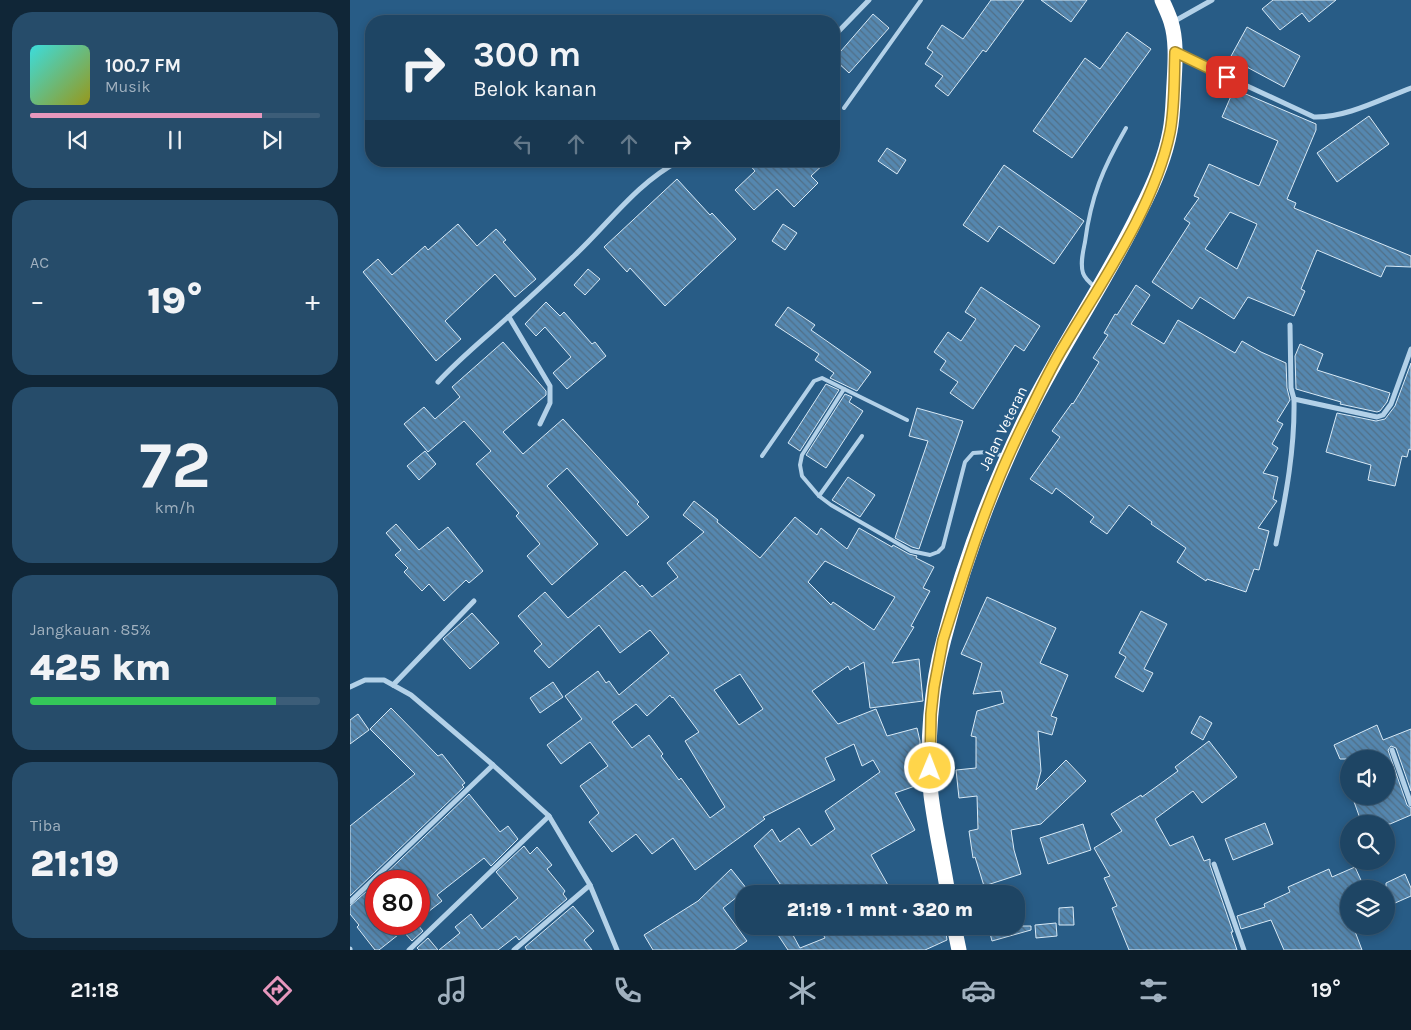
<!DOCTYPE html>
<html lang="id">
<meta charset="utf-8">
<style>
body{margin:0;font-family:Karla,sans-serif;background:#264c6a;color:#f1f3f6;height:100vh;display:flex;flex-direction:column;font-size:19px;white-space:nowrap}
*{box-sizing:border-box;margin:0}
p{font-size:16px;color:#a1b1bf}
.icon{flex:none;width:28px;height:28px;fill:none;stroke:currentColor;stroke-width:2;stroke-linecap:round;stroke-linejoin:round}
.map{position:relative;flex:1;overflow:hidden}
.sheet{display:flex;flex-direction:column;gap:12px;padding:12px;background:#102637;width:350px}
.sheet>*{flex:none}
.top-card{position:absolute;left:15px;top:15px;width:475px;height:152px;border-radius:20px;box-shadow:0 2px 8px #0003,0 0 0 1px #3c5d78;background:#1e4564;color:#f1f3f6;overflow:hidden}
.fabs{position:absolute;left:990px;top:750px;display:grid;gap:10px}
.fabs a{display:grid;place-items:center;width:55px;height:55px;border-radius:50%;background:#1e4564;box-shadow:0 2px 8px #0003,0 0 0 1px #3c5d78;font-size:25px}
.speed{position:absolute;left:15px;top:870px;display:flex;gap:10px;font-size:25px;font-weight:700;text-align:center}
.speed>*{display:grid;place-content:center;width:65px;height:65px;border-radius:50%;background:#1e4564;box-shadow:0 2px 8px #0003,0 0 0 1px #3c5d78;line-height:1}
.speed .limit{border:8px solid #d22;background:#fff;color:#111}
.pin{position:absolute;display:grid;place-items:center;width:42px;height:42px;color:#fff;margin:-21px;border-radius:10px;box-shadow:0 2px 8px #0006}
.me{position:absolute;width:55px;margin:-28px;rotate:1deg;stroke-linejoin:round;filter:drop-shadow(0 0 4px #0008)}
.turn{display:flex;align-items:center;gap:18px;height:105px;padding:0 25px;font-size:22px}
.turn .icon{width:65px;height:65px;stroke-width:2.5}
.turn b{display:block;font-size:35px;line-height:42px}
.lanes{display:flex;align-items:center;height:48px;padding:0 25px;background:#0003;justify-content:center;gap:25px;direction:ltr}
.lanes .off{opacity:.35}
.big{font-size:38px;font-weight:800;line-height:1.1}
.sheet .tile{flex:1;display:flex;flex-direction:column;justify-content:center;gap:8px;min-width:0;padding:0 18px;border-radius:20px;background:#264c6a}
.sheet .dial{align-items:center;gap:0}
.dial b{font-size:65px;line-height:1}
.song{display:flex;align-items:center;gap:15px}
.cover{width:60px;height:60px;border-radius:8px;background:linear-gradient(135deg,hsl(180 70% 55%),hsl(60 70% 35%))}
.played{height:5px;border-radius:2px;background:linear-gradient(90deg,#e797bd 80%,#3c5d78 80%)}
.keys{display:flex;justify-content:space-around;direction:ltr}
.heat{display:flex;justify-content:space-between;align-items:center;font-size:28px;direction:ltr}
.charge{height:8px;border-radius:4px;background:linear-gradient(90deg,#34c759 85%,#3c5d78 0)}
.trip{position:absolute;left:385px;top:885px;width:290px;height:50px;border-radius:20px;background:#1e4564;box-shadow:0 2px 8px #0003,0 0 0 1px #3c5d78;font-weight:800;line-height:50px;text-align:center}
.tabs{display:flex;height:80px;justify-content:space-around;align-items:center;background:#0c1c28;color:#a1b1bf}
.tabs .icon{width:35px;height:35px}
.tabs .current{color:#e797bd}
.tabs b{font-size:22px;color:#f1f3f6}
main{display:flex;flex:1;min-height:0}
.map>svg:first-child{display:block}
.building{fill:url(#building-back-hatch);stroke:#d7e9f6;fill-rule:evenodd}
.lines{fill:none;stroke-linecap:round;stroke-linejoin:round}
.lane{stroke:#b3d1e8;stroke-width:4}
.street{stroke:#b3d1e8;stroke-width:5}
.highway{stroke:#fff;stroke-width:15}
.route-casing{stroke:#a68a30;stroke-width:12}
.route{stroke:#ffd54a;stroke-width:9}
.labels{text-anchor:middle;stroke-width:5;stroke-linejoin:round;paint-order:stroke}
.street-label{font-size:15px;fill:#fff;stroke:#285c86}
</style>
<main>
<section class="sheet">
<div class="tile">
<div class="song"><i class="cover"></i><div><b>100.7 FM</b><p>Musik</p></div></div>
<div class="played"></div>
<div class="keys"><svg class="icon" aria-label="previous" viewBox="0 0 24 24"><path d="M18 5L8 12l10 7zM5 5v14"/></svg><svg class="icon" aria-label="pause" viewBox="0 0 24 24"><path d="M8 5v14M16 5v14"/></svg><svg class="icon" aria-label="next" viewBox="0 0 24 24"><path d="M6 5l10 7-10 7zM19 5v14"/></svg></div>
</div>
<div class="tile"><p>AC</p>
<div class="heat"><a>−</a><b class="big">19°</b><a>+</a></div>
</div>
<div class="tile dial"><b>72</b><p>km/h</p></div>
<div class="tile"><p>Jangkauan · 85%</p><b class="big">425 km</b><div class="charge"></div></div>
<div class="tile"><p>Tiba</p><b class="big">21:19</b></div>
</section>
<div class="map">
<svg width="1061" height="950" viewBox="0 0 1061 950">
<defs>
<pattern id="building-back-hatch" width="6" height="6" patternUnits="userSpaceOnUse" patternTransform="scale(1.25)"><rect width="6" height="6" fill="#5587af"/><path d="M-1 5l2 2M0 0l6 6M5-1l2 2" fill="none" stroke="#516f87"/></pattern>
</defs>
<rect width="100%" height="100%" fill="#285c86"/>
<g class="building">
<path d="M641,0H674L636,52L633,50L598,96L585,86L593,76L575,64L583,52L577,48L592,25L613,39Z"/>
<path d="M691,0H737L721,22Z"/>
<path d="M923,0H986L959,22L952,13L930,30L912,9Z"/>
<path d="M523,14L539,28L499,73L484,59Z"/>
<path d="M897,27L950,56L934,87L880,58Z"/>
<path d="M777,32L801,49L722,158L683,131L735,58L750,69Z"/>
<path d="M884,89L966,124V130L937,199L946,203L944,208L1061,256V267L1036,266L1031,277L967,250L951,289L955,291L944,316L898,297L884,319L850,297L842,309L802,282L840,223L834,219L849,198L844,196L859,164L909,186L928,141L872,117ZM880,212L907,224L887,269L855,249Z"/>
<path d="M1019,116L1039,144L987,182L967,153Z"/>
<path d="M537,148L556,160L547,174L528,161Z"/>
<path d="M396,161H477L461,176L468,183L444,207L427,189L404,210L385,190L405,171Z"/>
<path d="M654,165L734,221L704,264L649,226L638,242L613,225Z"/>
<path d="M327,179L360,215L362,213L386,239L315,306L280,268L277,272L254,247Z"/>
<path d="M108,224L127,246L146,229L156,240L153,242L186,279L165,297L145,274L95,321L111,339L86,361L13,272L28,259L42,275L75,246L78,250Z"/>
<path d="M433,224L447,233L435,250L422,241Z"/>
<path d="M238,269L250,279L235,295L224,285Z"/>
<path d="M786,285L800,295L781,324L814,344L828,320L885,353L892,341L911,352L936,363L937,388L940,400L927,421L933,424L922,444L928,448L913,473L928,477L923,499L927,501L908,528L919,531L909,570L904,569L896,592L857,579L856,581L827,562L836,548L801,524L802,522L779,505L757,534L740,522L744,517L706,488L702,494L680,479L710,437L702,431L722,403L723,404L749,362L743,358L758,335L754,333L765,314L767,315Z"/>
<path d="M631,287L690,326L674,351L665,345L623,409L600,393L608,382L590,370L596,361L584,352L598,332L611,341L626,319L615,312Z"/>
<path d="M196,302L210,316L214,312L242,344L245,342L256,356L217,389L203,373L221,357L195,327L186,336L175,324Z"/>
<path d="M438,307L465,325L461,330L521,372L507,391L480,378L484,373L465,360L469,354L425,325Z"/>
<path d="M153,342L196,391V395L153,432L173,454L213,419L289,502L287,504L299,517L277,536L217,468L197,486L248,544L202,585L177,556L190,544L166,516L169,513L126,464L141,451L114,421L78,452L54,424L74,407L85,419L110,397L102,387Z"/>
<path d="M950,344L973,354L967,370L1040,393L1037,402L1030,411L1027,412L990,404L991,402L946,389L945,356Z"/>
<path d="M1061,363V450L1059,449L1057,457L1052,456L1045,486L1018,480L1021,465L976,452L987,413L1026,421L1035,419L1045,406Z"/>
<path d="M476,384L489,390L450,451L438,443Z"/>
<path d="M495,394L502,397L499,402L513,411L476,468L456,455Z"/>
<path d="M567,408L613,421L569,549L562,547L545,538L578,441L559,436Z"/>
<path d="M75,451L86,464L69,480L57,466Z"/>
<path d="M498,477L525,495L510,517L482,500Z"/>
<path d="M344,501L368,520L367,522L410,558L445,517L467,535L471,528L497,549L509,528L542,547L543,545L559,554L567,556L566,558L584,567L573,588L580,591L561,626L564,627L542,663L569,659L573,701L520,708L514,662L500,670L498,666L462,691L488,724L526,709L537,736L567,728L570,741V753L558,756L568,785L545,793L565,830L521,855L543,894H437L404,846L422,829L430,842L449,828L461,846L485,829L475,811L530,772L523,760L512,766L504,744L475,758L485,780L413,817L415,819L345,870L323,838L302,854L286,834L262,852L239,822L249,813L230,786L258,766L240,742L211,764L197,745L232,719L215,696L248,671L256,683L259,681L269,695L319,653L300,630L270,653L249,625L199,668L184,651L192,644L168,616L195,592L218,618L275,571L290,587L292,585L302,597L328,577L317,563L354,532L333,515ZM475,561L545,597L524,630L483,602L481,605L458,582ZM390,674L413,709L389,725L364,690ZM320,695L322,698L323,697L349,732L335,741L375,807L360,818L331,778L329,780L311,756L313,754L299,735L282,748L262,722L286,704L297,716Z"/>
<path d="M46,524L69,550L98,527L133,571L119,583L116,580L94,601L79,584L72,591L54,572L58,568L45,555L51,550L36,533Z"/>
<path d="M637,597L706,628L690,663L718,675L701,716L707,718L702,735L688,731L691,771L686,790L716,760L736,781L691,824L661,830L664,850L671,874L634,886L625,857L623,858L619,831L628,829L627,796L609,798L606,770L626,768V737L621,736L627,711L654,703L651,691L623,694L632,663L611,654Z"/>
<path d="M791,611L817,624L794,669L803,673L793,692L765,677L776,657L769,653Z"/>
<path d="M122,613L149,643L120,669L93,639Z"/>
<path d="M203,682L213,697L190,713L180,698Z"/>
<path d="M41,708L88,756L92,754L115,783L112,785L114,787L0,896V826L65,774L20,729Z"/>
<path d="M8,714L19,730L0,744V720Z"/>
<path d="M850,716L862,723L853,740L841,733Z"/>
<path d="M1027,725L1033,740L1061,729V791L1046,748L1041,746L1038,750L1057,805L1061,808V815L1040,824H1012L1002,796H1036V759H990L984,745Z"/>
<path d="M859,741L887,777L852,803L843,791L805,819L820,846L843,836L854,861L860,859V865L883,932H881L887,950H779L762,908L767,906L754,878L760,876L744,848L772,831L761,814L791,795L792,797L828,771L825,767Z"/>
<path d="M119,794L150,832L158,826L168,839L141,866L134,858L87,895L92,901L69,919V881H28Z"/>
<path d="M915,823L923,844L883,860L875,839Z"/>
<path d="M733,824L741,850L698,864L690,838Z"/>
<path d="M174,846L180,854L187,847L202,865L197,869L215,891L213,894L217,899L169,940L166,936L148,950H89L110,933L105,927L121,914L132,929L168,898L146,872Z"/>
<path d="M1005,867L1015,889H999V926H1003L1012,950H934L921,920L891,929L887,916L915,907L914,904L940,892L938,887L979,869L982,877Z"/>
<path d="M381,869L397,889L373,908L397,941L384,950H303L294,935L348,901Z"/>
<path d="M1055,874L1061,888V896L1036,907V883Z"/>
<path d="M26,883V924H67L73,931L62,941L53,931L29,950H25L7,927L9,925L0,914V906Z"/>
<path d="M223,906L244,931L234,940L242,950H177L175,947Z"/>
<path d="M723,907L724,925H709V908Z"/>
<path d="M706,923L707,936L686,938L685,925Z"/>
<path d="M422,926H438L450,948L475,938L469,926H595L597,940L575,950H438Z"/>
<path d="M638,926H681V930L642,941Z"/>
<path d="M78,938L88,950H69L67,948Z"/>
</g>
<g class="lines">
<g class="lane">
<path d="M494,108L571,0"/>
<path d="M745,287C740,283 735,279 733,273C730,263 733,252 735,242C741,196 753,168 776,128"/>
<path d="M494,389L452,455L450,465L452,476L469,496L481,505L561,551L580,555L588,552L593,547L615,462L623,453L637,452L655,456"/>
<path d="M412,456L464,381L472,378L557,420"/>
<path d="M469,496L512,436"/>
</g>
<g class="street">
<path d="M823,22L862,0"/>
<path d="M484,36L519,0"/>
<path d="M828,54L964,117C996,118 1031,99 1061,88"/>
<path d="M159,317L200,386V403L190,424"/>
<path d="M940,325L941,388L944,399"/>
<path d="M88,382C110,358 134,339 158,317C181,297 203,276 225,255C259,223 287,183 329,161"/>
<path d="M926,544C936,496 945,448 944,399L1027,417L1033,415L1041,404L1061,349"/>
<path d="M43,685L124,601"/>
<path d="M0,687L15,680H34L61,695L143,765L199,816L240,885L267,950"/>
<path d="M1042,750L1061,804"/>
<path d="M864,864L894,950"/>
<path d="M0,902L143,765"/>
<path d="M0,949V950"/>
<path d="M59,950L199,816"/>
<path d="M164,950L240,885"/>
</g>
<g class="highway">
<path d="M598,894C593,861 585,828 581,795C576,747 581,685 594,639C614,560 643,484 679,411C713,343 757,280 790,211C803,186 815,159 820,131C823,116 823,99 824,84C825,64 827,41 821,22C819,15 815,7 812,0"/>
<path d="M604,926L609,950"/>
</g>
</g>
<g class="lines">
<g class="route-casing">
<path id="route" d="M580,768L581,714L584,687L593,640C618,560 641,486 680,411C691,388 702,365 715,344C753,280 805,205 820,132C825,106 824,78 825,52L877,77"/>
</g>
<use href="#route" class="route"/>
</g>
<g class="labels">
<g class="street-label">
<text transform="translate(653 428) rotate(-64)" y="5">Jalan Veteran</text>
</g>
</g>
</svg>
<div class="fabs">
<a><svg class="icon" aria-label="sound" viewBox="0 0 24 24"><path d="M4 9h4l5-4v14l-5-4H4zM17 9q2 3 0 6"/></svg></a>
<a><svg class="icon" aria-label="search" viewBox="0 0 24 24"><circle cx="10" cy="10" r="6"/><path d="M15 15l6 6"/></svg></a>
<a><svg class="icon" aria-label="layers" viewBox="0 0 24 24"><path d="M12 4l9 5-9 5-9-5zM3 14l9 5 9-5"/></svg></a>
</div>
<div class="speed"><div class="limit">80</div></div>
<div class="pin" style="left:877px;top:77px;background:#d93025"><svg class="icon" aria-label="arrive" viewBox="0 0 24 24"><path d="M6 21V4h12l-3 4 3 4H6"/></svg></div>
<svg class="me" style="left:580px;top:768px" viewBox="-20 -20 40 40"><circle r="17" fill="#ffd54a" stroke="#fff" stroke-width="3"/><path d="M0-11L8 9 0 5-8 9z" fill="#fff"/></svg>
<div class="trip">21:19 · 1 mnt · 320 m</div>
<div class="top-card">
<div class="turn"><svg class="icon" aria-label="right" viewBox="0 0 24 24"><path d="M7 20v-9h11M14 6l5 5-5 5"/></svg><div><b>300 m</b>Belok kanan</div></div>
<div class="lanes"><svg class="icon off" aria-label="left" viewBox="0 0 24 24"><path d="M17 20v-9H6M10 6l-5 5 5 5"/></svg><svg class="icon off" aria-label="ahead" viewBox="0 0 24 24"><path d="M12 20V5M6 11l6-6 6 6"/></svg><svg class="icon off" aria-label="ahead" viewBox="0 0 24 24"><path d="M12 20V5M6 11l6-6 6 6"/></svg><svg class="icon" aria-label="right" viewBox="0 0 24 24"><path d="M7 20v-9h11M14 6l5 5-5 5"/></svg></div>
</div>
</div>
</main>
<nav class="tabs">
<b>21:18</b>
<svg class="icon current" aria-label="directions" viewBox="0 0 24 24"><path d="M12 3l9 9-9 9-9-9zM9 14v-3h6M13 9l2 2-2 2"/></svg>
<svg class="icon" aria-label="music" viewBox="0 0 24 24"><path d="M9 18V5l10-2v13"/><circle cx="6" cy="18" r="3"/><circle cx="16" cy="16" r="3"/></svg>
<svg class="icon" aria-label="phone" viewBox="0 0 24 24"><path d="M5 4h4l2 5-3 2q2 4 5 5l2-3 5 2v4C11 20 4 13 5 4z"/></svg>
<svg class="icon" aria-label="climate" viewBox="0 0 24 24"><path d="M12 3v18M4 7l16 10M4 17L20 7"/></svg>
<svg class="icon" aria-label="car" viewBox="0 0 24 24"><path d="M5 17H2v-5l4-1 3-4h7l3 4 3 1v5h-3M9 17h6M6 11h13"/><circle cx="7" cy="17" r="2"/><circle cx="17" cy="17" r="2"/></svg>
<svg class="icon" aria-label="filters" viewBox="0 0 24 24"><path d="M4 7h16M4 17h16"/><circle cx="9" cy="7" r="2"/><circle cx="15" cy="17" r="2"/></svg>
<b>19°</b>
</nav>
